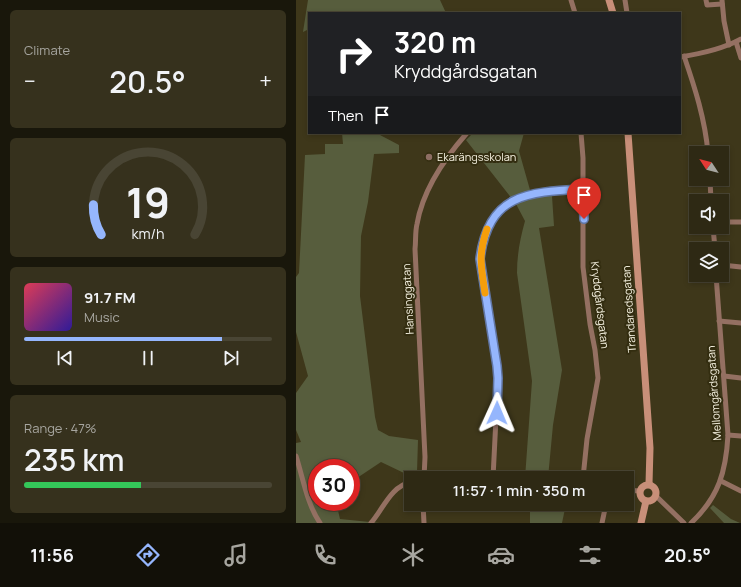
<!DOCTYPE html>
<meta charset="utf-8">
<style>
body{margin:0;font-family:Manrope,sans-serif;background:#36311d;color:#f1f3f6;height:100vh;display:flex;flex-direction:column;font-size:15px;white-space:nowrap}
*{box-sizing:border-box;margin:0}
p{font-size:13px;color:#a7a6a0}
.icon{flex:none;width:22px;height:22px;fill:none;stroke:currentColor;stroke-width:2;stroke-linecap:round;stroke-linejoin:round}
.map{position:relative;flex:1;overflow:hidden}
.panel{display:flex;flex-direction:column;gap:10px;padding:10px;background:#19170b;width:296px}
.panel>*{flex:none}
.guide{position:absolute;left:12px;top:12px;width:373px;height:122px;border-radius:0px;box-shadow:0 2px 6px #0003,0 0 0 1px #494534;background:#202124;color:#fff;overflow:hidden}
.needle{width:26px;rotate:306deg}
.buttons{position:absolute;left:393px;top:146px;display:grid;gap:8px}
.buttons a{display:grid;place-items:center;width:40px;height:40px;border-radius:0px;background:#2e2914;box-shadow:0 2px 6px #0003,0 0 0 1px #494534;font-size:20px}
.speed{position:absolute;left:12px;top:459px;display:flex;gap:8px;font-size:20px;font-weight:700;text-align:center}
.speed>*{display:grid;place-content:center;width:52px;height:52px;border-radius:50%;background:#2e2914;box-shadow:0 2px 6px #0003,0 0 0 1px #494534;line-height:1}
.speed .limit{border:6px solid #d22;background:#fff;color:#111}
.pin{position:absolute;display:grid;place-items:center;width:34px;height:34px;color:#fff;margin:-41px -17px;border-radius:50% 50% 50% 0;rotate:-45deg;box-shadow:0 0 4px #0007}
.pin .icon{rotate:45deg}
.me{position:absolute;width:44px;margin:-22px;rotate:1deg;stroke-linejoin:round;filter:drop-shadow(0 0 3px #0008)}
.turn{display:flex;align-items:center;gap:14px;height:84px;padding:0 20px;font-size:18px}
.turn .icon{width:52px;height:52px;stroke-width:2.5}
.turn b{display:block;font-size:28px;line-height:34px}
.then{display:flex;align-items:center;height:38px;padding:0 20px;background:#0003;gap:8px;font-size:15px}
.big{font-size:30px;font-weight:600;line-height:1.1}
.panel .tile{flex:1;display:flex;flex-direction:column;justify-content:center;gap:6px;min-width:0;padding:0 14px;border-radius:6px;background:#36311d}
.panel .dial{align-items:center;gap:0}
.dial svg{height:104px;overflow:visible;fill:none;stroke:#494534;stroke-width:7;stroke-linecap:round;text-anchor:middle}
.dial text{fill:#f1f3f6;stroke:none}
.song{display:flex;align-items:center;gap:12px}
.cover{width:48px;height:48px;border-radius:6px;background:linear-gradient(135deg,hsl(350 70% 55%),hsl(250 70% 35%))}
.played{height:4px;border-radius:2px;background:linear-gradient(90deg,#95b6fd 80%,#494534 80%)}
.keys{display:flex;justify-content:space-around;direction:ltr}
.heat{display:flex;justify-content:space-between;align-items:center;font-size:22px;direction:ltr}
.charge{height:6px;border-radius:3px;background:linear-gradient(90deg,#34c759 47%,#494534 0)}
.trip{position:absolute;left:108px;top:471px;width:230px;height:40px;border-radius:0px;background:#2e2914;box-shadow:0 2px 6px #0003,0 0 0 1px #494534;font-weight:600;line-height:40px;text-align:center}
.menu{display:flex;height:64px;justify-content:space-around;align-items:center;background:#121008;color:#a7a6a0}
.menu .icon{width:28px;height:28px}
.menu .active{color:#95b6fd}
.menu b{font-size:18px;color:#f1f3f6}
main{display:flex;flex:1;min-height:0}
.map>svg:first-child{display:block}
.green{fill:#575d3d}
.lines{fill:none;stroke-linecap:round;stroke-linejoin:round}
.street{stroke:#947062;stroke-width:5}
.secondary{stroke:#c88f79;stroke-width:7}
.route-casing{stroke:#6176a4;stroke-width:10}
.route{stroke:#95b6fd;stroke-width:7}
.slow{stroke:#f59e0b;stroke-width:7}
.education-dot{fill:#8d6e63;stroke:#332d10;stroke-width:1.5}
.labels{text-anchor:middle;stroke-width:4;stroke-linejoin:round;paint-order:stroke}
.poi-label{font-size:11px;fill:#f6f2e1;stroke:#332d10;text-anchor:start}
.street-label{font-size:11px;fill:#f6f2e1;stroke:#332d10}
</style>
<main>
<section class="panel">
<div class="tile"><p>Climate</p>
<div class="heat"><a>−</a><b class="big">20.5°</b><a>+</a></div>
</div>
<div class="tile dial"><svg viewBox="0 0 100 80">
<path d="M14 69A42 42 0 1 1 86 69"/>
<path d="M14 69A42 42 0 0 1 8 46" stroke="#95b6fd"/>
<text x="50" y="56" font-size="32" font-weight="700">19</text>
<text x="50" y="72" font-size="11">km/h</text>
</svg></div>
<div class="tile">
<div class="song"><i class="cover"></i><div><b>91.7 FM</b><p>Music</p></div></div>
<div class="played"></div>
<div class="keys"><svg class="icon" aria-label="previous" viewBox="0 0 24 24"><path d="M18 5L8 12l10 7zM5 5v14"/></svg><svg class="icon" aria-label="pause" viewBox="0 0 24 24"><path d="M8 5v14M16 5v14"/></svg><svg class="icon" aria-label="next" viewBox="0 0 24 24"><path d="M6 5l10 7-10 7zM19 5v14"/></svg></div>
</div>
<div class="tile"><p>Range · 47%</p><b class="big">235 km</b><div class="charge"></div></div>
</section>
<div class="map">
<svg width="445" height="523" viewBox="0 0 445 523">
<rect width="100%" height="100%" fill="#3e371a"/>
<g class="green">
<path d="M12,0H144L150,13H13V29L7,32Z"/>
<path d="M46,133L84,135L103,145V153L78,154L72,202L65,236L64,296L79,417L82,430L93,436L122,440L121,472L108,473L85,462L55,482V468H21V502H40L44,519L84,523H0V443L5,442L0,430V393L12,376L0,332V277L3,273L9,155L29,154V144H47Z"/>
<path d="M177,133H228L223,151L236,197L256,196L258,226L243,228L266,370L257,425L252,478H229L236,381L221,273C221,255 224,239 229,221L220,204L170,140Z"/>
<path d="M234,504H270L266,523H234Z"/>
<path d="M417,505L435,519L444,523H428L414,508Z"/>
</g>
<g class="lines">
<g class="street">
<path d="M275,0L279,13"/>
<path d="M329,0L331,13"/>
<path d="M410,0L411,5L426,4"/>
<path d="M426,0L428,21L433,45"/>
<path d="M440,42L445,58"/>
<path d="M388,56C399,88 409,119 412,153"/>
<path d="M384,57C404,54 427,49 445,39"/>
<path d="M285,133L287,158V267L294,324L299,350L302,378L291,439L287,478"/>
<path d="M414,179L415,201"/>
<path d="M426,222H445"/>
<path d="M417,227L419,249"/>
<path d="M426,265L445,267"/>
<path d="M423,321L445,323"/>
<path d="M428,376L445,378"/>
<path d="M432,435L445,436"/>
<path d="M0,456C7,478 11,504 24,523"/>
<path d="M128,478L129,457L119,249C120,241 119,232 121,224C127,189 148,159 171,133"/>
<path d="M197,478L202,378L184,259C192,194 231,192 287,189"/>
<path d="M425,481L445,491"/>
<path d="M331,490L343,491"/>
<path d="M360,496L388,523"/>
<path d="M127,504L128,523"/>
<path d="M75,523C88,508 94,487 115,482"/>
<path d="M306,523L310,504"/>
<path d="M395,523C423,497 430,471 432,435L420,275"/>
</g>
<g class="secondary">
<path d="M313,0L317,13"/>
<path d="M332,133L354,448L353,484"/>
<circle cx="352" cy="493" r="8"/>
<path d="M345,523L350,501"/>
</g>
</g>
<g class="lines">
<g class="route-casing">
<path id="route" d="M201,413L202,378L201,366L184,259C192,194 231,192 287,189L288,219"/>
</g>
<use href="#route" class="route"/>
<path class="slow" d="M189,293C185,266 182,255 191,229"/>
</g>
<circle class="education-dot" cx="133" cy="157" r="4"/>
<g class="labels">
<g class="poi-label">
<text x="141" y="161">Ekarängsskolan</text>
</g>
<g class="street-label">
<text transform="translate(112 299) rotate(-93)" y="4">Hansinggatan</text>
<text transform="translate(304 305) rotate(83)" y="4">Kryddgårdsgatan</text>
<text transform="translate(333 309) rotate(-94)" y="4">Trandaredsgatan</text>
<text transform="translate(418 393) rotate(-94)" y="4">Mellomgårdsgatan</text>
</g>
</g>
</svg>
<div class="buttons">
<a><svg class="needle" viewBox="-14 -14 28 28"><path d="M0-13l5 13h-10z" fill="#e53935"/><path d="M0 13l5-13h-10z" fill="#a7a6a0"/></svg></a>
<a><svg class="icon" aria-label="sound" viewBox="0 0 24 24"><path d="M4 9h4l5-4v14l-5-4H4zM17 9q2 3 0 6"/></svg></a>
<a><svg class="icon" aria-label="layers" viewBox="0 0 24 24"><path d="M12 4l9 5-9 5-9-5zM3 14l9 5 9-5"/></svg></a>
</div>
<div class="speed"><div class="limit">30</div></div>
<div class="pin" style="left:288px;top:219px;background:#d93025"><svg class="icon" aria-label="arrive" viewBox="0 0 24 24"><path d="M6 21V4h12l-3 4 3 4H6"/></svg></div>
<svg class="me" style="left:201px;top:413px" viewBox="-20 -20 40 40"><path d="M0-17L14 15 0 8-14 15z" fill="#95b6fd" stroke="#fff" stroke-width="4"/></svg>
<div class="trip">11:57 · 1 min · 350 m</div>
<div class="guide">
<div class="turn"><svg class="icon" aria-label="right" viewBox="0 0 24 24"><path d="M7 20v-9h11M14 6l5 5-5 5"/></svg><div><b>320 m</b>Kryddgårdsgatan</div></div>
<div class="then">Then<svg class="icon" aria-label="arrive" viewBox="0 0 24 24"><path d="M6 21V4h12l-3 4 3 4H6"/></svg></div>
</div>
</div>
</main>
<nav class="menu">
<b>11:56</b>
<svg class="icon active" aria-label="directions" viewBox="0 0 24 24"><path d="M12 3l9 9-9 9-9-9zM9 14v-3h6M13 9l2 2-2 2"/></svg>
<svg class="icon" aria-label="music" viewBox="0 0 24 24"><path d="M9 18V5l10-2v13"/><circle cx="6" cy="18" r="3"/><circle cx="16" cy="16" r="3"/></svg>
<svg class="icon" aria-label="phone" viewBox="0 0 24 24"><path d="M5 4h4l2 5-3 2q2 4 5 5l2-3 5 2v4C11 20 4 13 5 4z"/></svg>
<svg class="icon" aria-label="climate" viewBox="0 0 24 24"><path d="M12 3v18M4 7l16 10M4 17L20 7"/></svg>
<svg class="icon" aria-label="car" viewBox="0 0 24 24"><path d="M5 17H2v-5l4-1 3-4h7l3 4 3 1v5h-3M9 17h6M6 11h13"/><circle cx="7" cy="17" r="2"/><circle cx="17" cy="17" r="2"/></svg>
<svg class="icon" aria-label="filters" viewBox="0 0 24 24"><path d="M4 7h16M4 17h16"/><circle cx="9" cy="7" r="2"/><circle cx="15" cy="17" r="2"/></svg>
<b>20.5°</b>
</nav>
